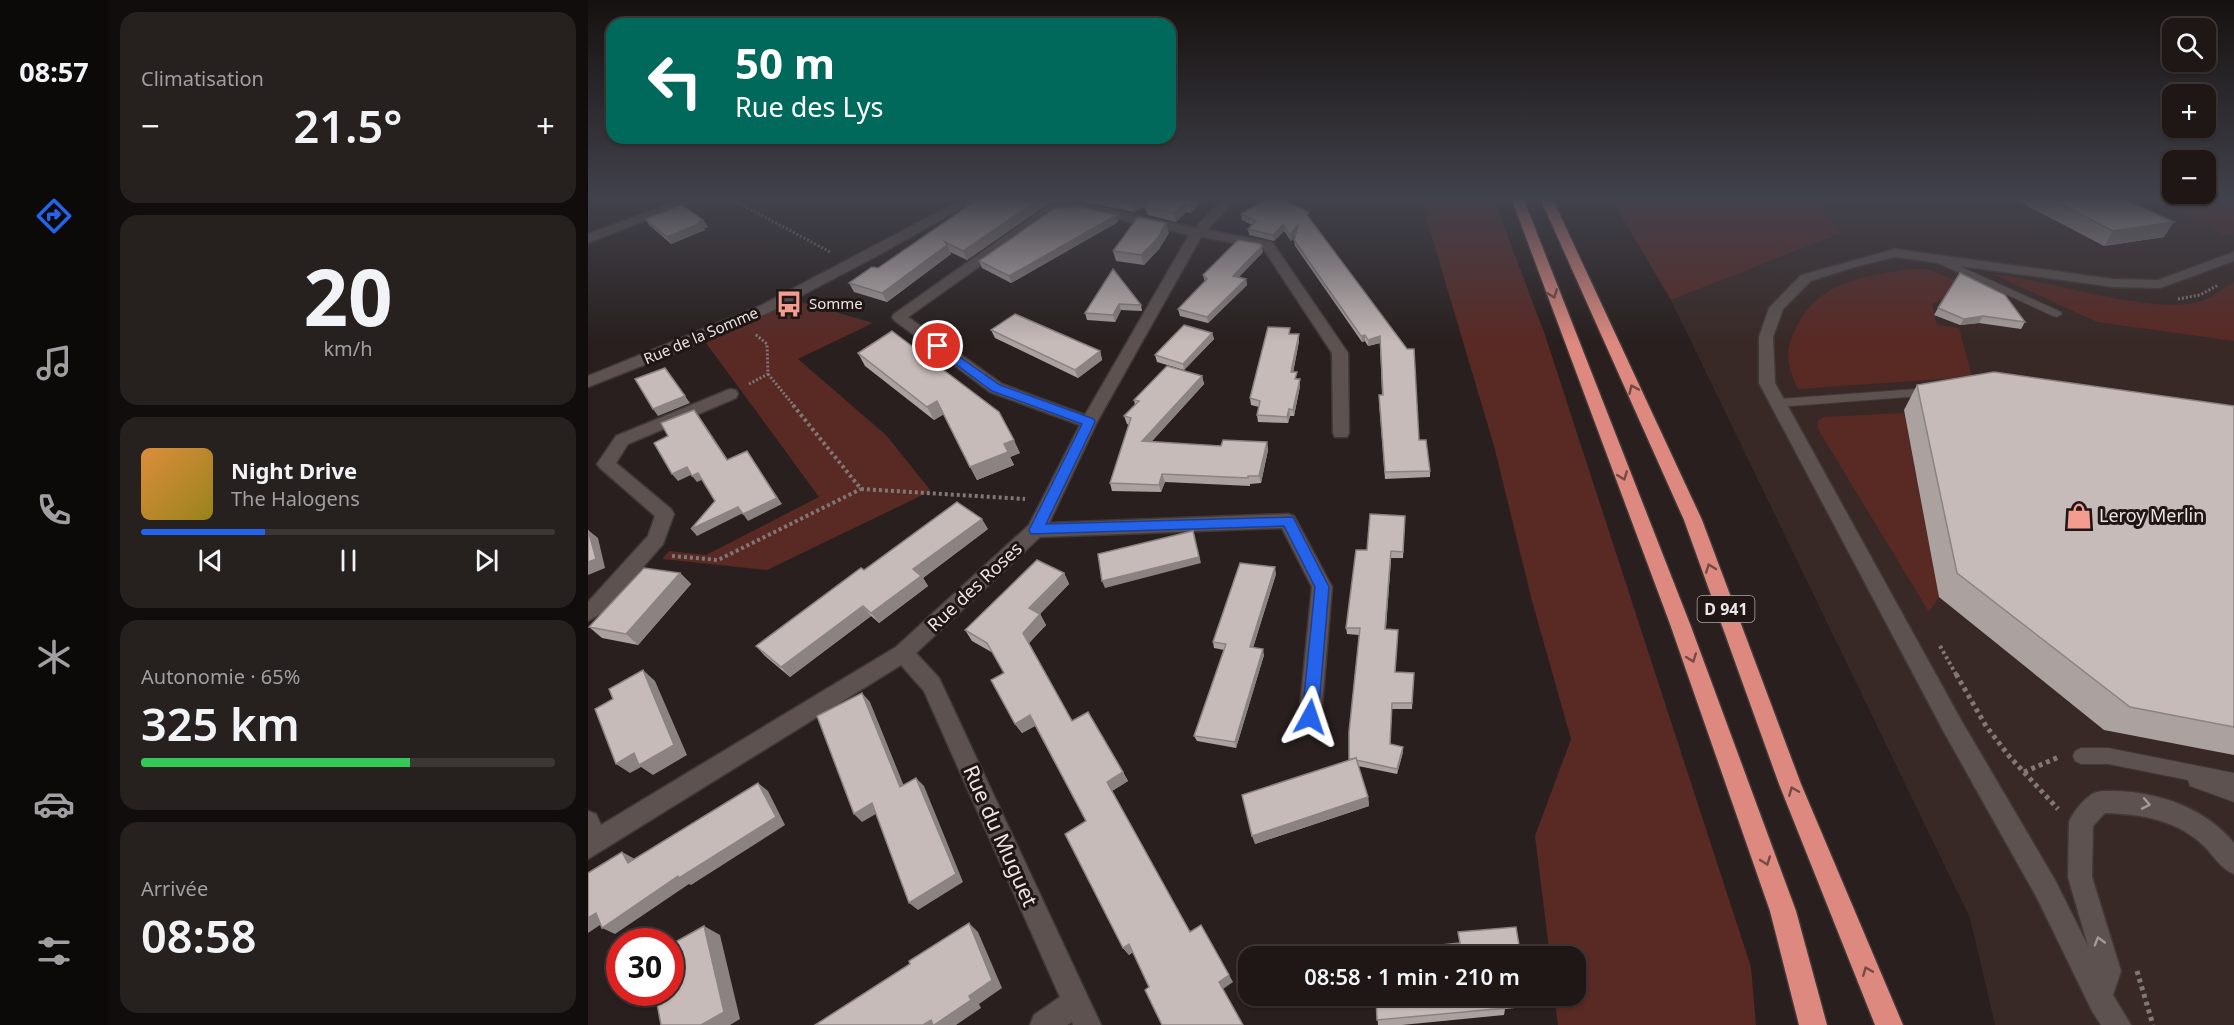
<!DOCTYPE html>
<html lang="fr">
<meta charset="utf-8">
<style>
body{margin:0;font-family:"Noto Sans",sans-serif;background:#26201f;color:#f1f3f6;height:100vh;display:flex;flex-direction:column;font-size:22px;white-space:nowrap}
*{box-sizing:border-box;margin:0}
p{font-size:20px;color:#a19fa1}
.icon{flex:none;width:33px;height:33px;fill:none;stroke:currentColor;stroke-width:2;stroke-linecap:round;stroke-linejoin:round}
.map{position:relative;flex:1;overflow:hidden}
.panel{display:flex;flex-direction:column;gap:12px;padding:12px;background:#100d0c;width:480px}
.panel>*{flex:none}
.hud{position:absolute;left:18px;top:18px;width:570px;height:126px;border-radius:18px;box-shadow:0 2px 4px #0004,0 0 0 2px #3c3635;background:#00695c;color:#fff;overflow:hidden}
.controls{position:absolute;left:1574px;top:18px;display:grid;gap:12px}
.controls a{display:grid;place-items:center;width:54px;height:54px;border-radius:12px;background:#1e1716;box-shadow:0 2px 4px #0004,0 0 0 2px #3c3635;font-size:30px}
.speed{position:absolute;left:18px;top:928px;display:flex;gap:12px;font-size:30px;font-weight:700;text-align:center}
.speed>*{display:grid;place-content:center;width:78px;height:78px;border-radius:50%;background:#1e1716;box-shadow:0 2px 4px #0004,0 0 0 2px #3c3635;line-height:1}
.speed .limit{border:9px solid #d22;background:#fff;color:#111}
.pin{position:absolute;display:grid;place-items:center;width:51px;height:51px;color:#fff;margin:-26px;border:3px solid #fff;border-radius:50%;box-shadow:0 2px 6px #0007}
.me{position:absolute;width:66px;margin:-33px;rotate:5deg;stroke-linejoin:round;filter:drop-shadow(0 0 4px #0008)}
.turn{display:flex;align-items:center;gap:21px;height:126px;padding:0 30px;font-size:27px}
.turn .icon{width:78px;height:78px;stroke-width:2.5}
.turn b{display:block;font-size:42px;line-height:51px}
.big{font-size:45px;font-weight:600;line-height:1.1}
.panel .widget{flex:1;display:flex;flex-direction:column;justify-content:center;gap:9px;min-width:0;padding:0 21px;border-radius:18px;background:#26201f}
.panel .dial{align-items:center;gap:0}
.dial b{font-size:78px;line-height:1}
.song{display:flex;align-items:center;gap:18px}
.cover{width:72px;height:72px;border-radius:9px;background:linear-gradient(135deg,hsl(30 70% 55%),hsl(50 70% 35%))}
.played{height:6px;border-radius:3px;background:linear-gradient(90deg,#2563eb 30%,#3c3635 30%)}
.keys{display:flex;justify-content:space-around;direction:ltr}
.heat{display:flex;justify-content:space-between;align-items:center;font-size:33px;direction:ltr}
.charge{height:9px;border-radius:4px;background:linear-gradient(90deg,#34c759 65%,#3c3635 0)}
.trip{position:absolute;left:650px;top:946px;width:348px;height:60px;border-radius:18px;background:#1e1716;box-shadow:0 2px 4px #0004,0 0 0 2px #3c3635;font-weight:600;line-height:60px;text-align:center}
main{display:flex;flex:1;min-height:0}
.tabs{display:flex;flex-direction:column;width:108px;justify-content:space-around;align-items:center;background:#0c0909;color:#a19fa1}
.tabs .icon{width:42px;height:42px}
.tabs .on{color:#2563eb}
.tabs b{font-size:27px;color:#f1f3f6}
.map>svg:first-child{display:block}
.built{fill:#382926}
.green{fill:#592924}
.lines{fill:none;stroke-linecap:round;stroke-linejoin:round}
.lane-casing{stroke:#413938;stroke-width:2}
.street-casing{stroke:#413938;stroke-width:3}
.highway-casing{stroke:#413938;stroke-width:3}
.path-far2{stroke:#807776;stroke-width:3;stroke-dasharray:2 2;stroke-linecap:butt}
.path-far1{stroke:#807776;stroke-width:4;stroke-dasharray:3 3;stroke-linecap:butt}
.path{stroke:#807776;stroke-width:5;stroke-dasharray:4 4;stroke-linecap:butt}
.lane{fill:#5d5250;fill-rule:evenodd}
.street{fill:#5d5250;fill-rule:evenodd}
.highway{fill:#dd897f;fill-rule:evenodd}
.wall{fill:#aba19f}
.shaded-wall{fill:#8b8382}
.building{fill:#c7bbb9;stroke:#8b8382;stroke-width:1.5}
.oneway{stroke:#744a45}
.oneway2{stroke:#a49c9a}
.route{fill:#2563eb;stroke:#184099;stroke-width:1.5}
.labels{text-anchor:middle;stroke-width:6;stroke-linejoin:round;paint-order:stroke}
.far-poi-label{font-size:15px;fill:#ece5e4;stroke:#1f1615;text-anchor:start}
.far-street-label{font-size:15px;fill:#ece5e4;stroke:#1f1615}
.shield{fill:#1f1615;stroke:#aea7a6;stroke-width:1.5}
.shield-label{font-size:16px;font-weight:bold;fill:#ece5e4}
.poi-label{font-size:18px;fill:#ece5e4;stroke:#1f1615;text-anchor:start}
.street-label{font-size:18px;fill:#ece5e4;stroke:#1f1615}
.near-street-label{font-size:21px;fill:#ece5e4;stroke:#1f1615}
</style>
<main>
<nav class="tabs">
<b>08:57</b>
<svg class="icon on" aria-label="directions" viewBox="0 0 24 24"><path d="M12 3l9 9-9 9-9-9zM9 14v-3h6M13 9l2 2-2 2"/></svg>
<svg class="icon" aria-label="music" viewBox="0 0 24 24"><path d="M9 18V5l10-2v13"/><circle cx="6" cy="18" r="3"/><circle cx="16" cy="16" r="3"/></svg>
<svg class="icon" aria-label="phone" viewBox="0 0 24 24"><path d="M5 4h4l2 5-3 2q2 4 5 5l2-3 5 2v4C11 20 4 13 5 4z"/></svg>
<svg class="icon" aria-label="climate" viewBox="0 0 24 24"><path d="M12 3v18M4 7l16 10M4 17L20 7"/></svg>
<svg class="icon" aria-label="car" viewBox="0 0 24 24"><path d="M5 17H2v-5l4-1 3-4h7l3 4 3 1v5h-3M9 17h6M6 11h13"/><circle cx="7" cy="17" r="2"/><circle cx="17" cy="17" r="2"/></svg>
<svg class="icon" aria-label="filters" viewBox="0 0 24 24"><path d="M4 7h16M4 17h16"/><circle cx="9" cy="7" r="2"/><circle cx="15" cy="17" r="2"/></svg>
</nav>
<section class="panel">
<div class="widget"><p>Climatisation</p>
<div class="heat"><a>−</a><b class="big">21.5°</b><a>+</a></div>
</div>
<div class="widget dial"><b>20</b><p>km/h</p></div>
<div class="widget">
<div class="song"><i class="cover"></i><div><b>Night Drive</b><p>The Halogens</p></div></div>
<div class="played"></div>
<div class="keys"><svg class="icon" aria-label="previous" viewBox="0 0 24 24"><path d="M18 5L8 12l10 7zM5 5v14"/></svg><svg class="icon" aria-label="pause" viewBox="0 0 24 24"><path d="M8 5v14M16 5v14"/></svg><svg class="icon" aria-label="next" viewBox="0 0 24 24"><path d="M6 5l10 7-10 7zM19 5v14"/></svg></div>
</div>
<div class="widget"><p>Autonomie · 65%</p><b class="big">325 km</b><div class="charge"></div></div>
<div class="widget"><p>Arrivée</p><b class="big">08:58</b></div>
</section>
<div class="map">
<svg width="1646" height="1025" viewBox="0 0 1646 1025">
<rect width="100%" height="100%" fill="#281f1e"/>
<path class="built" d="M1227,200H1563L1638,236L1646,233V1025H1407L1382,918L1083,300L1254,233Z"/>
<g class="green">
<path d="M833,200H906L957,335L1163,967L1168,1025H970L966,996H987V957H962L947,836L983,739L944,601L906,446Z"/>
<path d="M1024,200H1227L1254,233L1083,300Z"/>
<path d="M1563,200H1646V233L1638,236Z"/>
<path d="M1321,269H1339L1382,286L1344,304L1349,325L1371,328L1384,377L1210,389C1198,363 1196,350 1210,324C1234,280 1276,277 1321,269Z"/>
<path d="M1405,274C1463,280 1562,316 1614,301C1625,297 1636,288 1646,282V341L1509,322Z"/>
<path d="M206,300L285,323L210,359L298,435L343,491L179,570L74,559L81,551L118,555L231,497L118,343Z"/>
<path d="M1316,413L1351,597L1341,612L1230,429V421L1236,417Z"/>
</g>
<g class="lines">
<g class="lane-casing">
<g id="lane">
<path d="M1345,254L1473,312L1474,314L1469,317L1465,316L1341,259V255Z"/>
<path d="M1343,388L1349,392L1347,395L1190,407L1184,403L1190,399Z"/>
<path d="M1493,748H1520L1646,773V802L1602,786L1600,780L1520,764H1493L1487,761L1485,756L1487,751Z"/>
</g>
</g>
<g class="street-casing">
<g id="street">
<path d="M92,200H109L0,243V234Z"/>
<path d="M373,200H388L285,258L182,312L94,350L0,387V376L172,306Z"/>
<path d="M634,200H647L619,230L684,242L760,353L761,433L759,437H747L745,433L744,353L675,248L613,237L509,422L461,523L700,514L706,516L744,587L733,717L730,724L722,727L714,724L711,717L724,587L694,528L452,537L328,653L351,678L513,1025H485L484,1022L479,1025H442L446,1015L472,997L336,691L313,665L0,859V811L8,814L13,825L308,647L441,525L492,425L402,392L306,320L304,317L306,314L461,205L493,203L607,228ZM493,211L601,235L497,415L414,384L320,317L468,212Z"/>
<path d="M1307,249L1525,279L1570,280L1646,252V261L1572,288L1525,287L1307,257L1263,268L1223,281L1195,309L1185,337L1187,383L1373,720L1467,880L1500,946L1480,877L1481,822C1485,812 1495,800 1504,794C1511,790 1519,791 1527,791C1571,792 1617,808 1646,843V874C1633,869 1626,856 1616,846C1589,820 1554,814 1517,813L1505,826L1504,877L1533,971L1525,995L1543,1025H1513L1504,1011L1449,898L1357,734L1171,383V337L1181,308L1213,275Z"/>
<path d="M142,389L148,390L150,394L148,398L40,444L28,463L83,509L86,514L75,544L17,611L0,621V602L60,536L67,516L12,468L9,464L28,436Z"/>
</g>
</g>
<g class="highway-casing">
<g id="highway">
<path d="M924,200H936L1102,624L1208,911L1239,1025H1211L1182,911L1082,624Z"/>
<path d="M953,200H965L1114,520L1213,784L1315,1025H1287L1191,784L1096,520Z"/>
</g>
</g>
<g class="path-far2">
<path d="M145,200L242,252"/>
<path d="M1590,299L1612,295L1630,285"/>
<path d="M180,374L207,407"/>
<path d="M161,384L180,374L179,344L167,334"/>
</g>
<g class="path-far1">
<path d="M205,405L273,489L437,499"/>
<path d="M84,556L130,560L273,489"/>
<path d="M1352,646L1369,676"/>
</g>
<g class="path">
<path d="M1368,674L1398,726L1421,756L1470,809"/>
<path d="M1436,772L1471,757"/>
<path d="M1549,971L1565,1025"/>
</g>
<use href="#lane" class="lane"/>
<use href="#street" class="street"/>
<use href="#highway" class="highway"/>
</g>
<g class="wall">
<path d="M433,200H614L603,213L598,212L588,222L560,215L557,207L558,206L546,212L493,201L461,203L379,260L362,252L363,254L299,302L266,292L261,283L290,268L433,201Z"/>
<path d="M674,200H695L722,219L819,349L831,440L842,471V477L797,479L791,402L794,395L792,343L780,346L777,341L774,342L707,246L706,240L707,236L703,241L696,231L686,241L661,235L660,229L664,225L654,220L653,214L675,201Z"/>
<path d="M1428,200H1538L1576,237L1516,246Z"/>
<path d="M57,219L115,220L120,227L116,228L117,230L83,244L61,225Z"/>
<path d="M530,222L423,283L394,268L391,261Z"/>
<path d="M581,233L571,249L556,265L528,261L525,251Z"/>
<path d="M675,252L651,277L658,279L659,285L620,323L592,316L590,309L617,282L615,275Z"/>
<path d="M525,269L553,305L554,311L533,310L527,322L499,320L497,313Z"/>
<path d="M1350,308L1437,322L1433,329L1391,323L1372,325L1346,315Z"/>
<path d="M403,330L512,351L514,360L490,378L407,338Z"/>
<path d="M624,333L626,339L596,370L569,362L567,355Z"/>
<path d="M703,334L711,341L705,372L712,386L706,416H702L700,423L670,422L669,415L671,407L663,405L662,398Z"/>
<path d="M270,353L432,453L422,457L426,465L389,480L356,414L346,420L277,366Z"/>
<path d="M614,376L616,384L563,442L633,446L679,442L680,450L673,483L662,484V486L577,482L573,492L524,491L522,483L541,425L539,424L536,416L547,405L546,400Z"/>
<path d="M1329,385L1646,406V755L1516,730L1351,597L1316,410Z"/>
<path d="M817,516L815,558H803L798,629L810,630L807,672L826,673L824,709H804L802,744L815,747V752L809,774L770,766L780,797L781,806L667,844L761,760V732L771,635L759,634L758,628L779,550Z"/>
<path d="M400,529L335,578L340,586L291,623L283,616L202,677L177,656L168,646L276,570Z"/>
<path d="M92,573L103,584L50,645L14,638L1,627Z"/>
<path d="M476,573L481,584L452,614L458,625L441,643L484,721L535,772L540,781L524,791L602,932L645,982L561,987L545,952L541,955L535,948L498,821L447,726L434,733L427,724L416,673L405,653L384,641L377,630Z"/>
<path d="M688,574L665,648L676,655L648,748L609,741L606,736L636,650L626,648L625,642Z"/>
<path d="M788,996L940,1000L937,1007L917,1009L916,1015L814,1025H790Z"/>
</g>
<g class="shaded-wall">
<path d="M450,200H460L461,203L379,260L375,251Z"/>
<path d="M551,200H568L546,212L544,204Z"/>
<path d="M606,200H614L603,213L602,205Z"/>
<path d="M597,204L598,212L588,222L586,213Z"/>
<path d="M529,215L530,222L423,283L421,276Z"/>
<path d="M115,220L120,227L116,228L117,230L83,244L79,237Z"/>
<path d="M1586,222L1576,237L1516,246L1525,231Z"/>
<path d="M578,223L581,233L571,249L556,265L553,255Z"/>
<path d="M695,225L696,231L686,241L685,235Z"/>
<path d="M710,225L711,232L703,241L702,235Z"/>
<path d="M359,245L363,254L299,302L294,293Z"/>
<path d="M674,246L675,252L646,282L645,276Z"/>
<path d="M658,279L659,285L620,323L619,317Z"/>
<path d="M531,304L533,310L527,322L525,315Z"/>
<path d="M1395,316L1391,323L1372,325L1376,319Z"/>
<path d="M624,333L626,339L596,370L595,364Z"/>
<path d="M711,334V341L704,379L703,372Z"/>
<path d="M777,335V341L774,342L773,336Z"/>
<path d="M792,336V343L780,346V340Z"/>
<path d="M512,351L514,360L490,378L487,370Z"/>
<path d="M77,368L102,403L70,416L65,409Z"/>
<path d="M614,376L616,384L557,449L554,441Z"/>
<path d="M712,379V386L706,416L705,410Z"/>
<path d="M349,401L356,414L346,420L339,407Z"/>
<path d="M701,409L702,416L700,423L699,417Z"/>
<path d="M106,410L111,416L144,466L139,460Z"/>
<path d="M426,440L432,453L422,457L426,465L389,480L382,467L416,444Z"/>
<path d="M679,442L680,450L673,483L671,476Z"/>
<path d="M159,451L194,504L160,521L155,514Z"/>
<path d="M99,467L105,474L90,481L84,474Z"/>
<path d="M110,473L116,479L109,482L104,476Z"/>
<path d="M574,474L577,482L573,492L571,485Z"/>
<path d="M150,507L155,513L109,536L103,529Z"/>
<path d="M394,519L400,529L335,578L340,586L291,623L283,613L325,569Z"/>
<path d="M0,530L10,538L17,568L0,575Z"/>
<path d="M605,531L613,563L517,588L514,581Z"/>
<path d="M803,551V558L797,636V629Z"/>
<path d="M687,567L688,574L663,653L662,647Z"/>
<path d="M92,573L103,584L50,645L38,634Z"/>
<path d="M476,573L481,584L447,619L441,608Z"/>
<path d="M275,606L283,616L202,677L193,667Z"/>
<path d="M452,614L458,625L441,643L435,633Z"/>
<path d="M675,649L676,655L648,748L647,742Z"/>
<path d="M55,670L67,681L99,755L65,775L53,767L42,773L28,764Z"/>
<path d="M274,693L282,702L320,796L312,787Z"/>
<path d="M442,715L448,725L434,733L427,724Z"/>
<path d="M815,747V752L809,774V769Z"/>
<path d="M535,772L540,781L524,791L519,782Z"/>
<path d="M328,778L336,786L375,882L330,910L321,903Z"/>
<path d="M170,783L180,791L197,825L103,885L101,884L27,934L14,928Z"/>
<path d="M780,797L781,806L667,844L664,836Z"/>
<path d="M284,803L293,811L274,822L266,814Z"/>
<path d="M34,852L47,859L40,863Z"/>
<path d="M8,913L21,919L0,933V918Z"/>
<path d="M381,923L390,932L414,988L391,1004L393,1008L368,1025H335L381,996Z"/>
<path d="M116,926L132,935L152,1019L142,1025H113Z"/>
<path d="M541,944L546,951L541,955L535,948Z"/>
<path d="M641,975L645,982L635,989L631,982Z"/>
</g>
<g class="building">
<path d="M389,200H427L434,202L433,200H450L375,251L357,242L359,245L294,293L261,283L284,267L290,268Z"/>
<path d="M526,200H551L544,204Z"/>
<path d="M562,200H606L602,205L597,204L586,213L557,207Z"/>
<path d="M677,200H695L721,212L719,215L819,349H826L831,440H838L842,471L797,472L791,395H795L792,336L780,340L777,335L773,336L706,240L710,225L702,235L695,225L685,235L660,229L668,221L653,214Z"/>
<path d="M1465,200H1538L1586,222L1525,231Z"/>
<path d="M94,205L115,220L111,222L113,223L79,237L57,219Z"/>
<path d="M491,207L529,215L421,276L391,261L467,208Z"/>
<path d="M550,217L578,223L569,239L553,255L525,251Z"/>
<path d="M650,240L673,244L674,246L645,276L658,279L619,317L590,309L619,279L615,275Z"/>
<path d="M525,269L553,305L531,304L525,315L497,313Z"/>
<path d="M1372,273L1417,295L1437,322L1395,316L1376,319L1350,308Z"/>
<path d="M427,314L512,351L487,370L403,330Z"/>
<path d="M596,325L624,333L595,364L567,355Z"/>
<path d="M680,327L702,328L701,334H711L703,372H709L707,379H712L705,410L701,409L699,417L669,415L672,401L662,398Z"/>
<path d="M304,331L411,412L426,440L416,444L420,452L382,467L349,401L339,407L270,353Z"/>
<path d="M579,366L614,376L554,441L633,446L635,440L679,442L671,476H660V478L574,474L571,485L522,483L543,418L536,416L551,401L546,400Z"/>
<path d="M77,368L97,396L65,409L47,379Z"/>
<path d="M1406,372L1646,406V727L1542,707L1369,573L1329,385Z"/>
<path d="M106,410L139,460L159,451L189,498L155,514L150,507L103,529L127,501L110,473L104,476L99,467L84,474L66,443L80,436L73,423Z"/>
<path d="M369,502L394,519L325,569L333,576L283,613L275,606L193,667L168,646L273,568L276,570Z"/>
<path d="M782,514L817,516L815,552L803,551L797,629L810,630L807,672L826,673L824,703H804L802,744L815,747L809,769L768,760V758L763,759H761V732L772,628H758L768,550H779Z"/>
<path d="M0,530L8,559L0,562Z"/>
<path d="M605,531L611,557L514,581L510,554Z"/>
<path d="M449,560L476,573L441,608L452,614L435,633L484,721L500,712L535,772L519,782L602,932L613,925L641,975L631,982L655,1025H574L557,990L561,987L541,944L535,948L477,834L498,821L442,715L427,724L403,680L416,673L399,643L377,630Z"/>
<path d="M652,563L687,567L662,647L675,649L647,742L606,736L638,644L625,642Z"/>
<path d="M56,568L92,573L38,634L1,627Z"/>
<path d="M55,670L86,745L51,765L46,753L28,764L7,709L25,699L21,689Z"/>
<path d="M274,693L312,787L328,778L368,874L321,903L284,803L266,814L229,716Z"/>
<path d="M768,758L780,797L664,836L654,795Z"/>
<path d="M170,783L188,817L91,878L90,876L14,928L8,913L0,918V873L34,852L40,863Z"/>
<path d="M381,923L404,980L381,996L383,1000L346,1025H345L343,1020L335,1025H227L322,964L321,961Z"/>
<path d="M116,926L136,1012L113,1025H73L67,993H82V945Z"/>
<path d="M928,927L933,957H785V952L872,943L870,932Z"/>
<path d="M788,996H939L940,1000L917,1002L918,1008L789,1020Z"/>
</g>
<defs><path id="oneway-chevron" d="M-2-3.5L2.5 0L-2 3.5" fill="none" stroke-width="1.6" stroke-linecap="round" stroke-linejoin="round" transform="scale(1.5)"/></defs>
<g class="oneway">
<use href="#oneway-chevron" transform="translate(965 294) rotate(69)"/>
<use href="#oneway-chevron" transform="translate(1045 389) rotate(-114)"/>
<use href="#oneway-chevron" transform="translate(1035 476) rotate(69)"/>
<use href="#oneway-chevron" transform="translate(1122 568) rotate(-110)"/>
<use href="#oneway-chevron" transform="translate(1104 658) rotate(70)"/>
<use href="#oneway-chevron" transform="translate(1205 791) rotate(-112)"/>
<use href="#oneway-chevron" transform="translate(1178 861) rotate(70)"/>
<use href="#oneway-chevron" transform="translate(1279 971) rotate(-112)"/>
</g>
<g class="oneway2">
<use href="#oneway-chevron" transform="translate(1558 804) rotate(11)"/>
<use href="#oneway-chevron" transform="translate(1511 941) rotate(-106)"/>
</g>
<linearGradient id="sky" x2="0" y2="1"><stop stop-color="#161110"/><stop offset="0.58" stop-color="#42424c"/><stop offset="1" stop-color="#42424c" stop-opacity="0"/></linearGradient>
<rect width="1646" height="343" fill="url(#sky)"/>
<path class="route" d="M350,342L412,385L506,419L507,422L458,524L705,517L741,587L730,717L728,722L722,725L716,722L714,717L727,587L696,526L443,534L441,530L494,424L404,391L346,348V343Z"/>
<defs>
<g id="bus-bare" transform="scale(2.07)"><path d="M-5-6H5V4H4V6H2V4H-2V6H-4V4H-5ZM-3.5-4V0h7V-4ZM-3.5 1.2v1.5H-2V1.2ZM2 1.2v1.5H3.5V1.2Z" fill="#f59c91" stroke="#1f1615" stroke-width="2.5" paint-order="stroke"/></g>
<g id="shop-bare" transform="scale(2.07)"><path d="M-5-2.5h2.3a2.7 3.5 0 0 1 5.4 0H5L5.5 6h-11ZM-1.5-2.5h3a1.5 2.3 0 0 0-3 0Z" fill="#f59c91" stroke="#1f1615" stroke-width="2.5" paint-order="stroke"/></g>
</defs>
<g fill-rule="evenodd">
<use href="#bus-bare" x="201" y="304"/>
<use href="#shop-bare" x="1491" y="516"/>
</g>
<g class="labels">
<g class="far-poi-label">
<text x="221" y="309">Somme</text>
</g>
<g class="far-street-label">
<text transform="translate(113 336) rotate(-23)" y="5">Rue de la Somme</text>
</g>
<rect class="shield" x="1109.5" y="596" width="57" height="26" rx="4.5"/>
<g class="shield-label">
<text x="1138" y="615">D 941</text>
</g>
<g class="poi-label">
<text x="1511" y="522">Leroy Merlin</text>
</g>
<g class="street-label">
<text transform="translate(387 587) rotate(-43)" y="6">Rue des Roses</text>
</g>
<g class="near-street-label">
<text transform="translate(412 836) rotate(66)" y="7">Rue du Muguet</text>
</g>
</g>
</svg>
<div class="controls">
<a><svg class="icon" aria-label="search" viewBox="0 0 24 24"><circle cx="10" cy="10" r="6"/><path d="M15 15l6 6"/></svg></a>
<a>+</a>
<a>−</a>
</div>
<div class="speed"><div class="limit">30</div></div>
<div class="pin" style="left:350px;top:346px;background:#d93025"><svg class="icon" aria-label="arrive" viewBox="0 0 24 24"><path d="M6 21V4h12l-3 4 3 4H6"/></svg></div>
<svg class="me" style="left:722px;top:717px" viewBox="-20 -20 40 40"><path d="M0-17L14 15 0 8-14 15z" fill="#2563eb" stroke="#fff" stroke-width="4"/></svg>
<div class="trip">08:58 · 1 min · 210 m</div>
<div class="hud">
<div class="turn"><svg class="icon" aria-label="left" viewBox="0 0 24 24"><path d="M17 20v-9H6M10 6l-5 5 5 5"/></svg><div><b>50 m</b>Rue des Lys</div></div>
</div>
</div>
</main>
